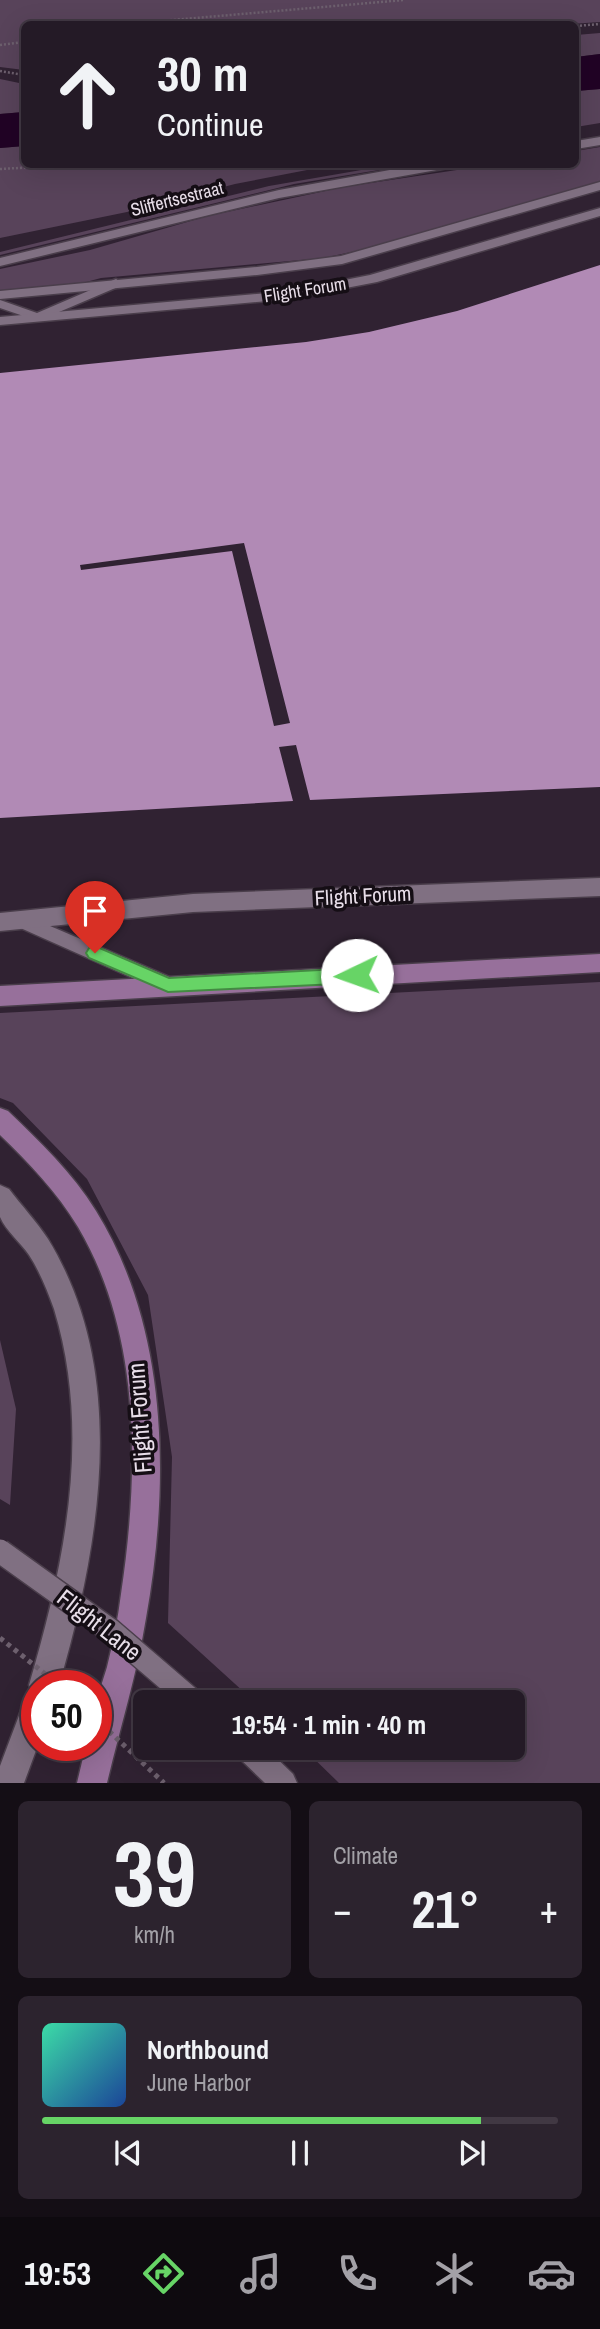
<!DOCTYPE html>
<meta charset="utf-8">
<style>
body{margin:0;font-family:"Archivo Narrow",sans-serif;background:#2c232e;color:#f1f3f6;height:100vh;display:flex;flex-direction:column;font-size:26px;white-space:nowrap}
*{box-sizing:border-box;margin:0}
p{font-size:23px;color:#a3a1a7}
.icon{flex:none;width:38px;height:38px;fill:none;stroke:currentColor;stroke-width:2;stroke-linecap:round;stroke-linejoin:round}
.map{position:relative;height:1783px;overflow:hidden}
.drawer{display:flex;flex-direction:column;gap:18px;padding:18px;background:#140e15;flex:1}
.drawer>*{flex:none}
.top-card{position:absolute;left:21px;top:21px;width:558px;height:147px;border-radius:10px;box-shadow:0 7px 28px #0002,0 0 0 2px #413843;background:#241a26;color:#f1f3f6;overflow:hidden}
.speed{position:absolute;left:21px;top:1670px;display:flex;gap:14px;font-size:35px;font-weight:700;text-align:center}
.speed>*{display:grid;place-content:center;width:91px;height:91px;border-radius:50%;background:#241a26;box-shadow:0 7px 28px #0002,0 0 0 2px #413843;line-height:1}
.speed .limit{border:10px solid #d22;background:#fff;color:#111}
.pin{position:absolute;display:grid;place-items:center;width:60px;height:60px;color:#fff;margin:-72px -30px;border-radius:50% 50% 50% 0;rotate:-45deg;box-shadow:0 0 7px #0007}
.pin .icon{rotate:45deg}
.me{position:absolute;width:77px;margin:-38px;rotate:267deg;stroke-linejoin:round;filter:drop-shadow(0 0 5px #0008)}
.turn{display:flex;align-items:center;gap:24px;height:147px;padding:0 21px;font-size:32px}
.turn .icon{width:91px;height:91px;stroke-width:2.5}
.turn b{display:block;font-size:49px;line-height:60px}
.big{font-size:52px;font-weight:700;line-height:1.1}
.drawer .widget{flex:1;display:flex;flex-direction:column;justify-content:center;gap:10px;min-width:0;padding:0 24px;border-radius:10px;background:#2c232e}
.drawer .dial{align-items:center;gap:0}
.dial b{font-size:91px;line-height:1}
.song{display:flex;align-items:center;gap:21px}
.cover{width:84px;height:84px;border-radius:10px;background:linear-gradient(135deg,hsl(160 70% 55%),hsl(220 70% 35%))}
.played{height:7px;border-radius:4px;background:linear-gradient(90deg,#67d466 85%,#413843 85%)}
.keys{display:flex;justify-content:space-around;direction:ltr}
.heat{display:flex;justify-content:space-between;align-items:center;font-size:38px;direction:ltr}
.drawer .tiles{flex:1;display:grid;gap:18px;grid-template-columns:1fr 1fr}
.widget:last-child{grid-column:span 2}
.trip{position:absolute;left:133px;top:1690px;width:392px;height:70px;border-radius:10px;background:#241a26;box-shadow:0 7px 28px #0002,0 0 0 2px #413843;font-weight:700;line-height:70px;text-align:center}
.dock{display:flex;height:112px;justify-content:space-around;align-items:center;background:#0e0a0f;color:#a3a1a7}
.dock .icon{width:49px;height:49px}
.dock .on{color:#67d466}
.dock b{font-size:32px;color:#f1f3f6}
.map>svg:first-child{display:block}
.green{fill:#58435a}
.water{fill:#210325}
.building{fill:#b18ab5;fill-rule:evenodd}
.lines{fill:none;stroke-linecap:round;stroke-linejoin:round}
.service-casing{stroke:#4a3e4b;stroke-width:3}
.minor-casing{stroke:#4a3e4b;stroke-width:3}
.tertiary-casing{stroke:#4a3e4b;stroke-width:3}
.secondary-casing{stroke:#4a3e4b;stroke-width:3}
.path{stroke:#6d606e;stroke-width:2.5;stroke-dasharray:2 2;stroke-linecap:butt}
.service{fill:#807082;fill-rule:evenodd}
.minor{fill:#807082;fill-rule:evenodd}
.tertiary{fill:#807082;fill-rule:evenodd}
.secondary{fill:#97709b;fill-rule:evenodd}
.service-bridge-casing{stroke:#4a3e4b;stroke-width:26;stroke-linecap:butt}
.path-bridge{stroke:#6d606e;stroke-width:5;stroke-dasharray:4.5 4.5;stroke-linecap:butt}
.service-bridge{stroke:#807082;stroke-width:23}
.route{fill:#67d466;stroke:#438a42;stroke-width:2}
.labels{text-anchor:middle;stroke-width:7;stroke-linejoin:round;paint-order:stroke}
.far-street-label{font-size:18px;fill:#e8dee9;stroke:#150e15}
.street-label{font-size:21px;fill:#e8dee9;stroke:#150e15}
.near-street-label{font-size:24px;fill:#e8dee9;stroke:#150e15}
</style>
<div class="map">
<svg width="600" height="1783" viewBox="0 0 600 1783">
<rect width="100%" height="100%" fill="#302232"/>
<g class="green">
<path d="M0,0H600V22L571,24H24V70L0,67Z"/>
<path d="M600,33V54L576,57V35Z"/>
<path d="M0,79L24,84V112L0,114Z"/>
<path d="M600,89V123L576,127V91Z"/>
<path d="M24,146V164L333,165L235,184L127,212L0,238V148Z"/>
<path d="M600,147V182L403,241L323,258L101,278L75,285L0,291V269L90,250L208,216L344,187L490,165L576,164V151Z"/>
<path d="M390,165H409L294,184L0,255V252L269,186Z"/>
<path d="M600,982V1783H339L303,1748H513V1703H256L168,1623L172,1457L148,1295L87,1179L13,1103L0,1098V1013Z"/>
<path d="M0,1340L16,1409L10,1505L0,1499Z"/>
</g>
<g class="water">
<path d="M600,54V89L576,91V57Z"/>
<path d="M24,112V146L0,148V114Z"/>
</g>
<path class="building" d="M600,265V787L310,800L296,745L279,747L293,801L0,818V373L306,342L369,332L457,311ZM244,543L290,723L274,726L232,551L81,570L80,565Z"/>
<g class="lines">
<g class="service-casing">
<g id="service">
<path d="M116,279L122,283L120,286L38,321L0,308V300L37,313Z"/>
<path d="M22,914L174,979L177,985L174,991L168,993L162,991L16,926L13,921L16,916Z"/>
<path d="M234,1748H266L293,1774L297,1783H265L238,1757Z"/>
</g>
</g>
<g class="minor-casing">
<g id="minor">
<path d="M600,182V190L342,264L257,275L0,299V291L257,267L341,256Z"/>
<path d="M600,208V216L377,282L289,299L0,325V317L289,291L370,275Z"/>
<path d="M600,878V896L193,912L0,931V913L193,894Z"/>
<path d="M0,1185L9,1189C21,1205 37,1222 48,1239C130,1373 100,1544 59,1685H37L38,1745L24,1783H0V1766L26,1697L33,1695L29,1685C65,1563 92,1433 54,1309C48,1292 39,1270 29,1255C21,1243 6,1231 0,1217C0,1209 0,1194 0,1185Z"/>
</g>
</g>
<g class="tertiary-casing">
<g id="tertiary">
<path d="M600,137V145L576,149V141Z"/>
<path d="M423,164H454L448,168L279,198L0,266V258L279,190Z"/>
</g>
</g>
<g class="secondary-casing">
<g id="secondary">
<path d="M600,954V972L0,1006V986Z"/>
<path d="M0,1108L8,1111C40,1142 72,1172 96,1211C169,1329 170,1484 146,1618C137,1674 120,1728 107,1783H77L86,1745H96C96,1733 95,1720 96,1708C98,1694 103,1680 107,1667C113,1643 118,1618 121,1594C139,1474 142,1335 78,1227C57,1192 29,1163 0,1135Z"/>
</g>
</g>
<g class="path">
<path d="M126,24L404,0"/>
<path d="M576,26L600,24"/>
<path d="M0,45L24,42"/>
<path d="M0,71L24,75"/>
<path d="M0,169L94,164"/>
</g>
<use href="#service" class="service"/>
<use href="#minor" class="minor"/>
<use href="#tertiary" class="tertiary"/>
<use href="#secondary" class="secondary"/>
<g class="service-bridge-casing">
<path id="service-bridge" d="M0,1551L110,1630L195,1703"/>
</g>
<g class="path-bridge">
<path d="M0,1638L59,1685"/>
<path d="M96,1719L164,1783"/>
</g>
<use href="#service-bridge" class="service-bridge"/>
</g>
<path class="route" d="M95,946L169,978L357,968L363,970L365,975L363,980L357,983L168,992L89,958L86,953L89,948Z"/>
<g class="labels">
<g class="far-street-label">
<text transform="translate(177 199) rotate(-14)" y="6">Sliffertsestraat</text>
<text transform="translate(305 290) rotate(-9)" y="6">Flight Forum</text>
</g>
<g class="street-label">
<text transform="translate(363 896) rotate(-3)" y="7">Flight Forum</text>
</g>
<g class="near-street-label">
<text transform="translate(140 1418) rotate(-94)" y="8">Flight Forum</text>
<text transform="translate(99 1625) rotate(38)" y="8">Flight Lane</text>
</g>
</g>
</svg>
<div class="speed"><div class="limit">50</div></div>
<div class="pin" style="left:95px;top:953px;background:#d93025"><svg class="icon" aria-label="arrive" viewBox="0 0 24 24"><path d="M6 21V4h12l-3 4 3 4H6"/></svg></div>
<svg class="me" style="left:357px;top:975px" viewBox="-20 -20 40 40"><circle r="19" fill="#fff"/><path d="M0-13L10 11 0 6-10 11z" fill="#67d466"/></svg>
<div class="trip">19:54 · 1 min · 40 m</div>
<div class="top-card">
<div class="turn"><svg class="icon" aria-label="ahead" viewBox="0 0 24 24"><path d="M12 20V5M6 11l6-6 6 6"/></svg><div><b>30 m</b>Continue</div></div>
</div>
</div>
<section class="drawer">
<div class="tiles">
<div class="widget dial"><b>39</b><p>km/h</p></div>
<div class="widget"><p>Climate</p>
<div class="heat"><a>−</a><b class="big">21°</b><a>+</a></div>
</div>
<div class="widget">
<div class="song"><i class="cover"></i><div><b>Northbound</b><p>June Harbor</p></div></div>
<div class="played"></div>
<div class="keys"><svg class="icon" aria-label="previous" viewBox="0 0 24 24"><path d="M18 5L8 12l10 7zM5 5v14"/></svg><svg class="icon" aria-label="pause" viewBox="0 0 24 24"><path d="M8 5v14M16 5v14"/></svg><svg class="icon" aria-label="next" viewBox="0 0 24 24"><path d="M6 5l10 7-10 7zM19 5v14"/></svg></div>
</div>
</div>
</section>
<nav class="dock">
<b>19:53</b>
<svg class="icon on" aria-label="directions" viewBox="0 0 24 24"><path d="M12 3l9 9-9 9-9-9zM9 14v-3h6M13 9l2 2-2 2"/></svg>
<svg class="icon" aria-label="music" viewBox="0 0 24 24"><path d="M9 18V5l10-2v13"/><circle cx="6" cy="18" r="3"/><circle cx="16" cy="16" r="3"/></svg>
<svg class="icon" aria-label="phone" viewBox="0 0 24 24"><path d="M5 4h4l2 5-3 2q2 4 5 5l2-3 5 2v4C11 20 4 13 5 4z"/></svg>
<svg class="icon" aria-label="climate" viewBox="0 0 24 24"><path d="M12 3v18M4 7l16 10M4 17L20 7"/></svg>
<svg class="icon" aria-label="car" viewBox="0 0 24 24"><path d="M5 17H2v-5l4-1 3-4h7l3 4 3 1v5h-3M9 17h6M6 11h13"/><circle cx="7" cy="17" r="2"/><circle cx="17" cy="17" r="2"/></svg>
</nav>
